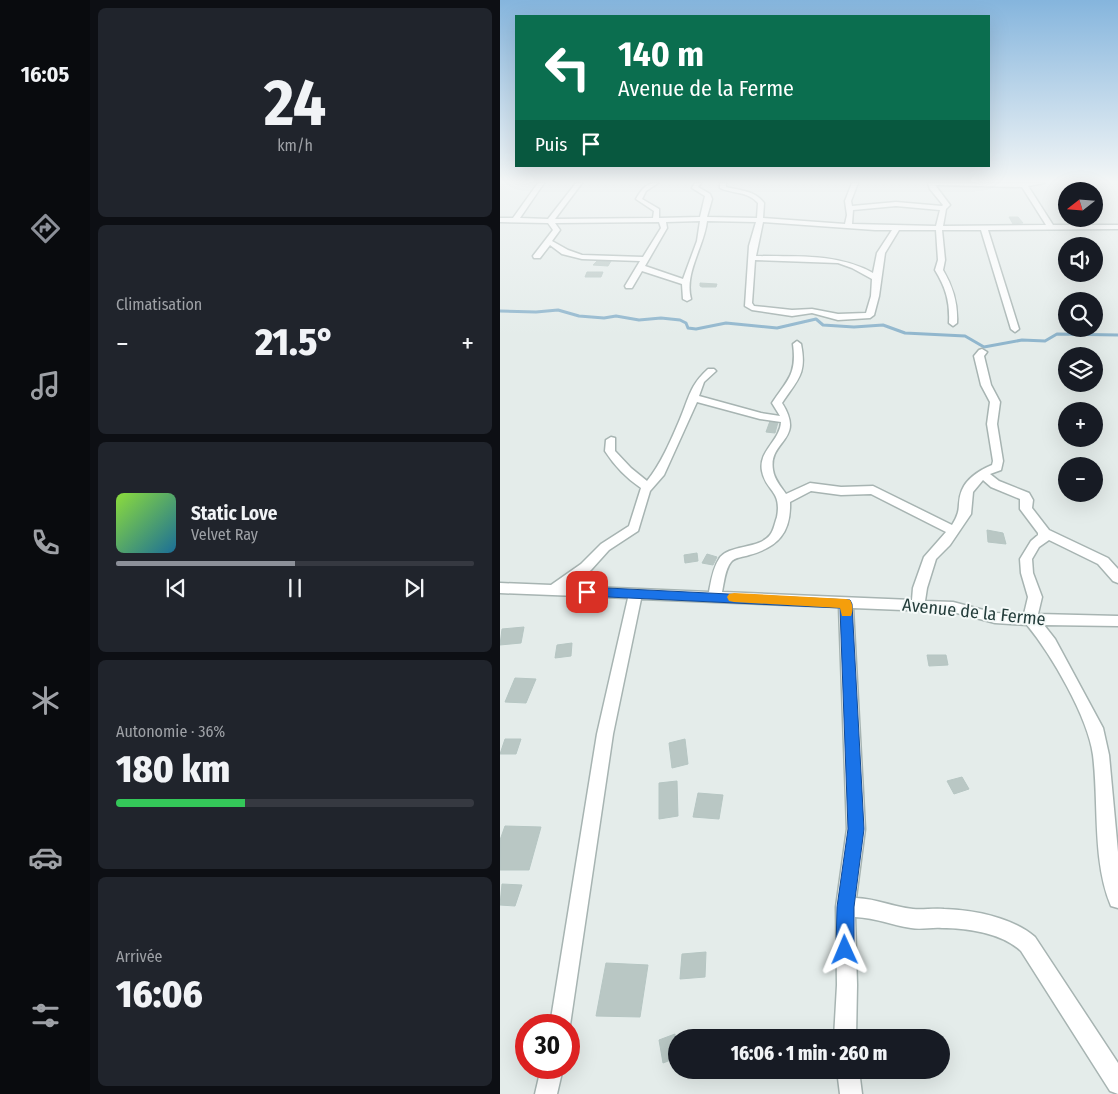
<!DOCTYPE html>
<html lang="fr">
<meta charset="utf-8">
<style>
body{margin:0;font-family:"Fira Sans Condensed",sans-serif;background:#20242c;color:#f1f3f6;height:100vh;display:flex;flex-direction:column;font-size:19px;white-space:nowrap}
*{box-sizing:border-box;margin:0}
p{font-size:16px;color:#9ea1a6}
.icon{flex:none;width:28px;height:28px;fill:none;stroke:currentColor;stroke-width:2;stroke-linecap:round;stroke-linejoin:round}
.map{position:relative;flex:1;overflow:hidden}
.side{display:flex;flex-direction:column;gap:8px;padding:8px;background:#0d0f14;width:410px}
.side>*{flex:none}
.hud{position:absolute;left:15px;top:15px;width:475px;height:152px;border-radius:0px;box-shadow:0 5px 20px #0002;background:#0b6e4f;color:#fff;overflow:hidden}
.needle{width:32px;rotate:253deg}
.controls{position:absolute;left:558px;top:182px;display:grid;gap:10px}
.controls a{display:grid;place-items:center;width:45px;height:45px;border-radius:50%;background:#171b24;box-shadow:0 5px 20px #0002;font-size:25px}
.speed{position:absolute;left:15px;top:1014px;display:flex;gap:10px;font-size:25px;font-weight:700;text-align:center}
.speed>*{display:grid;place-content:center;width:65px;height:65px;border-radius:50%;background:#171b24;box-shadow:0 5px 20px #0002;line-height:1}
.speed .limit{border:8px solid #d22;background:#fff;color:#111}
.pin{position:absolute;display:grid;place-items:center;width:42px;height:42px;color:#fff;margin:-21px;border-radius:10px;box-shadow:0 2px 8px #0006}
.me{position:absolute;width:55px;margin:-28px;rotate:359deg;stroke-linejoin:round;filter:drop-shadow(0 0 4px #0008)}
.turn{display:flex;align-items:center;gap:18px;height:105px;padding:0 20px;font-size:22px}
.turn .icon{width:65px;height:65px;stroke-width:2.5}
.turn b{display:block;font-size:35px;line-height:42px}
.then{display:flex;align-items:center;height:48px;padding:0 20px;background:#0003;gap:10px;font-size:19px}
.big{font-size:38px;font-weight:800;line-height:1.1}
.side .tile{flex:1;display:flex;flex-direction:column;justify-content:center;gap:8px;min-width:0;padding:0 18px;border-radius:8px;background:#20242c}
.side .dial{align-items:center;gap:0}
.dial b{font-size:65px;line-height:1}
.song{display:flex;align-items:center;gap:15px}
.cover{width:60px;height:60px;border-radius:8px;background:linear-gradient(135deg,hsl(90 70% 55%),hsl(200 70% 35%))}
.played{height:5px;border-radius:2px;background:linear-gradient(90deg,#8c9099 50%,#363941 50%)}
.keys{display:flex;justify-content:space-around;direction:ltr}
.heat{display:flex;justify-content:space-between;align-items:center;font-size:28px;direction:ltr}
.charge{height:8px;border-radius:4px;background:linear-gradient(90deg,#34c759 36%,#363941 0)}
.trip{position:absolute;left:168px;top:1029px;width:282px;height:50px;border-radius:25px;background:#171b24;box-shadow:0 5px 20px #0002;font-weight:800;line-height:50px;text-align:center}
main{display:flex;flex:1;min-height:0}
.tabs{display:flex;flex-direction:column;width:90px;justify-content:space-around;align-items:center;background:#090b0e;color:#9ea1a6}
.tabs .icon{width:35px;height:35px}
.tabs .on{color:#8c9099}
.tabs b{font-size:22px;color:#f1f3f6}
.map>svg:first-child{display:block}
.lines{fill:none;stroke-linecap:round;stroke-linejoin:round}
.stream{stroke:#90b6cd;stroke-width:3}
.building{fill:#b9c7c4;stroke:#b6c6c3}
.street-casing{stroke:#a7b4b2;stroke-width:3}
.street{fill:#fff;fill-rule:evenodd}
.route{fill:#1a73e8;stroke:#114b97}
.slow{fill:#f59e0b}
.labels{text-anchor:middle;stroke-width:4;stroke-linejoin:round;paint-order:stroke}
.street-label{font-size:18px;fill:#243d3b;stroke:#f4f9f8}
</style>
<main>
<nav class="tabs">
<b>16:05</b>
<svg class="icon on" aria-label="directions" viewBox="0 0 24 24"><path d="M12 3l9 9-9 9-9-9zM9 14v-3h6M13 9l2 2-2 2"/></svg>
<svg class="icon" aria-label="music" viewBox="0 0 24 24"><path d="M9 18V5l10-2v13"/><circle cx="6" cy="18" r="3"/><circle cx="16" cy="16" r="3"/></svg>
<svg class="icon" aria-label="phone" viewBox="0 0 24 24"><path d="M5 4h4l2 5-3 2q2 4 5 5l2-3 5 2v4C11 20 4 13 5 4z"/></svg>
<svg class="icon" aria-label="climate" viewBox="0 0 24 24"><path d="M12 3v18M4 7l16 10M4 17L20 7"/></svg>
<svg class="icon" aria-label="car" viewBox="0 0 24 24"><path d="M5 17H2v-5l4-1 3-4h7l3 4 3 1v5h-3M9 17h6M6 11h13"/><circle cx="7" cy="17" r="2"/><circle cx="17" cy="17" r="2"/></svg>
<svg class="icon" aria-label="filters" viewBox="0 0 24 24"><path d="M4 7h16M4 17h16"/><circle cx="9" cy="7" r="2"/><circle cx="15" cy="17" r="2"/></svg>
</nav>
<section class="side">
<div class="tile dial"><b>24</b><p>km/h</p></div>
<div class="tile"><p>Climatisation</p>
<div class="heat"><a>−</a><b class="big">21.5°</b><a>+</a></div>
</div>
<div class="tile">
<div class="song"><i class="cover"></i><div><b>Static Love</b><p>Velvet Ray</p></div></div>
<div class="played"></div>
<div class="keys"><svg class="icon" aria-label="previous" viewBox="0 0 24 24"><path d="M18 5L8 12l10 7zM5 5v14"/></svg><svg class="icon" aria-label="pause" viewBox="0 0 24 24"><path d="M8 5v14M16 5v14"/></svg><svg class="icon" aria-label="next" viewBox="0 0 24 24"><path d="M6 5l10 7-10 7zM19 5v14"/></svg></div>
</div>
<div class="tile"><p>Autonomie · 36%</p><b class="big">180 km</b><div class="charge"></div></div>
<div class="tile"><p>Arrivée</p><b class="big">16:06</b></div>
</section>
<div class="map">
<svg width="618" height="1094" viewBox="0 0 618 1094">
<rect width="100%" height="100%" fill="#e4ecea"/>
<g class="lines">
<path class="stream" d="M0,311L36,312L58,310L79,316L104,318L116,316L139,320L161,318L180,320L186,323L188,328L196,329L226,323L277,328L316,319L323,325L354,327L383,325L405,333L465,336L484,347L522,340L545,341L557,334L618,335"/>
</g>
<g class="building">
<path d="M509,217H518L523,223L513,224Z"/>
<path d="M97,261H111L108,266L93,265Z"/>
<path d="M87,272H103L101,277H85Z"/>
<path d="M200,283L217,284L216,287H202L200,286Z"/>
<path d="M270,421L278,422L275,433L266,432Z"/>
<path d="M487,530L503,533L506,544L488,542Z"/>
<path d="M197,553L198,561L185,563L184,555Z"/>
<path d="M207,554L217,557L213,565L202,563Z"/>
<path d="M24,627L21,643L0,645L2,629Z"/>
<path d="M72,643L71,656L55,658L57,645Z"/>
<path d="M427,655H446L448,665L429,666Z"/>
<path d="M15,678L36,679L26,703L5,702Z"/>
<path d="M5,739H21L16,754H0Z"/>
<path d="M185,739L188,764L172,768L169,743Z"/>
<path d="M462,777L469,789L454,794L447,781Z"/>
<path d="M177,781L178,816L159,819V783Z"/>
<path d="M198,793L223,795L219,819L193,817Z"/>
<path d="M5,826L41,827L29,870H0V840Z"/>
<path d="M2,884L22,885L15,906L0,905Z"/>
<path d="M206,952L205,977L180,979L182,954Z"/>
<path d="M106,963L148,965L140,1017L96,1016Z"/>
<path d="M175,1034L176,1058L163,1063L159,1040Z"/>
</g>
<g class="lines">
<g class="street-casing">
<g id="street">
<path d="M38,183H44L20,218L48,219L76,183H82L55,219L153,218L154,211L136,199C141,190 147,182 158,183L146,191L142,199L159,209V218L200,217L205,196L192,188L195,183H201L198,187L210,194L212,199L207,217L257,218L258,203C248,191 233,194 220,188V183H226V187C241,191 254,190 264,203L263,218L345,224L347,215L345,201L352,183H358L351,201L352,206L396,202L442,206L443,205L430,189L428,183H544L528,186L553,225H618V229L488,230L519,329L515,332L511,329L481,230H442L445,260L443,270C453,287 458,303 457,323L453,326L449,323C450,302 446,288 435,270L438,260L436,230H399L385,253L379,296L374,315L370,318L338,320L312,313L292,316L252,310L245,306L249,246L256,222L207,221C204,247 184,273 191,299L187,301L183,299L182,284L142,271L132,288H126L125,286L140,261L82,259L62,254L50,245L40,258H34L33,256L53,230L48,223L0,222V218H13ZM435,185L522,187L546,225L443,226L446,209L450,205ZM396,206L440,210L436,226L352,224L353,210ZM200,221L197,241L183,279L145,266L167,228L166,222ZM159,222L161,228L143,257L82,255L68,250L52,241L60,230L55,223ZM263,222L375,230H392L377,253L373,273C337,253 296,257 256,256ZM255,260L338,263L352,268L372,279L371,296L366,313L338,314L312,309L292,310L254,306L252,303Z"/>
<path d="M297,341L301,344C307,374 298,379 282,403C306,441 268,440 273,470C274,479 281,487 286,494L310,483L341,487L373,486L452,525C463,508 456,504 462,490C467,478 480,470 492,465L493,461L487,424L490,402L481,385L474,356L479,350L482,349L487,352L484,356L491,385L500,402L497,424L503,461L501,470L490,474L499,481L529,493L533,500L532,508L549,530L608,558L618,569V583L613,581L598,564L549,540L539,547L532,559L533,573L542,597L538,614L618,616V626L544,625L555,639L603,728L609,755L618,852V908L611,906C592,861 599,803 593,755C588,717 551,654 527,625L495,623L453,612L353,608L365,829L356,898C378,899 393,907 413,909C423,910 433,908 444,909C473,910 512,917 535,937L618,1063V1094L610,1091L521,951C502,933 467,928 442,928C432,927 421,930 411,928C391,925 377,918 355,917L357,985L356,1038H334L337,985L336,907L347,829L339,607L141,599L113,734L70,1025L69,1029V1025H50L97,734L128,598L0,593V583L51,585L81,564L101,544L129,526L141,488C126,478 114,465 105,451L106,440L111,437L115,438V451L131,468L147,481C161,464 171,440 180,419C189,398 190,385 208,369H214L216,371L204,382L199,396L261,413L280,416L272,403C288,379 297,374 293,344ZM197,402L260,419L281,422C280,441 258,451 262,471C266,492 282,490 277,517C275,522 274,530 270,535C258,550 228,544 219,559C213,568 211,581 209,592L69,586L91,570L109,550L138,531L150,491L164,475ZM483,480L491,487L520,499V509L538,533V535L531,541L520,559L521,573L528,597L524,614L495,613L453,602L425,601L427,588L436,559L450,545L471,514L473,492ZM311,491L341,495L371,494L446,532L424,557L413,588L412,600L222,592C224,583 225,569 231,562C235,557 244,557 249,555C278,547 291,533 290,502Z"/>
<path d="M41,1068H63L57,1094H35Z"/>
<path d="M337,1070H359L362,1094H340Z"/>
</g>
</g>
<use href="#street" class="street"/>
</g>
<linearGradient id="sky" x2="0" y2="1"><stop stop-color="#85b5dd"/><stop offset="0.54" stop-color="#f3f6f6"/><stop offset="1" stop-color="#f3f6f6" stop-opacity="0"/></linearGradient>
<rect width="618" height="336" fill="url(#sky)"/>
<path class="route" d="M87,587L350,600L352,604L364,829L354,907V950L351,956L345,959L338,956L336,950L337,907L348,829L340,608L87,596L82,595L81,592L82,588Z"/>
<path class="slow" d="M234,593L346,599L350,600C353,605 353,611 351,616H342L340,608L234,602L229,601L227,597L229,594Z"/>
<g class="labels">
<g class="street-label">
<text transform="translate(474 612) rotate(6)" y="6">Avenue de la Ferme</text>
</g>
</g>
</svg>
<div class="controls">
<a><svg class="needle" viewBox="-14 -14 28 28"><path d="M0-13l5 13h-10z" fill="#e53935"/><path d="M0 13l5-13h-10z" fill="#9ea1a6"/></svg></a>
<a><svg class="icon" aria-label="sound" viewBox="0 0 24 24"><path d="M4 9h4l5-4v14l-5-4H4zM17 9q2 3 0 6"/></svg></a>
<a><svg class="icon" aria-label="search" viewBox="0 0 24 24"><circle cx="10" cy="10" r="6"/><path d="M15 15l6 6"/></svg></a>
<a><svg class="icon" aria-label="layers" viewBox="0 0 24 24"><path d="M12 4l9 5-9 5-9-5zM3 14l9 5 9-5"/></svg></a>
<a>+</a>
<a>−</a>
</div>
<div class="speed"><div class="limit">30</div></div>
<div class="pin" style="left:87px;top:592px;background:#d93025"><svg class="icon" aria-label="arrive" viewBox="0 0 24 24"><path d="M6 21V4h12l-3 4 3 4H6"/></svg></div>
<svg class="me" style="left:345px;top:950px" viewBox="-20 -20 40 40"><path d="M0-17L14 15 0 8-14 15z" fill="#1a73e8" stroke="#fff" stroke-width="4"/></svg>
<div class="trip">16:06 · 1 min · 260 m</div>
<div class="hud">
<div class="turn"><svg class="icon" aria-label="left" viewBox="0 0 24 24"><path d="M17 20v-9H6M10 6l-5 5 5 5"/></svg><div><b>140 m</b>Avenue de la Ferme</div></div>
<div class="then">Puis<svg class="icon" aria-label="arrive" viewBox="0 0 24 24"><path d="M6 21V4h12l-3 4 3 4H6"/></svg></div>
</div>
</div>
</main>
